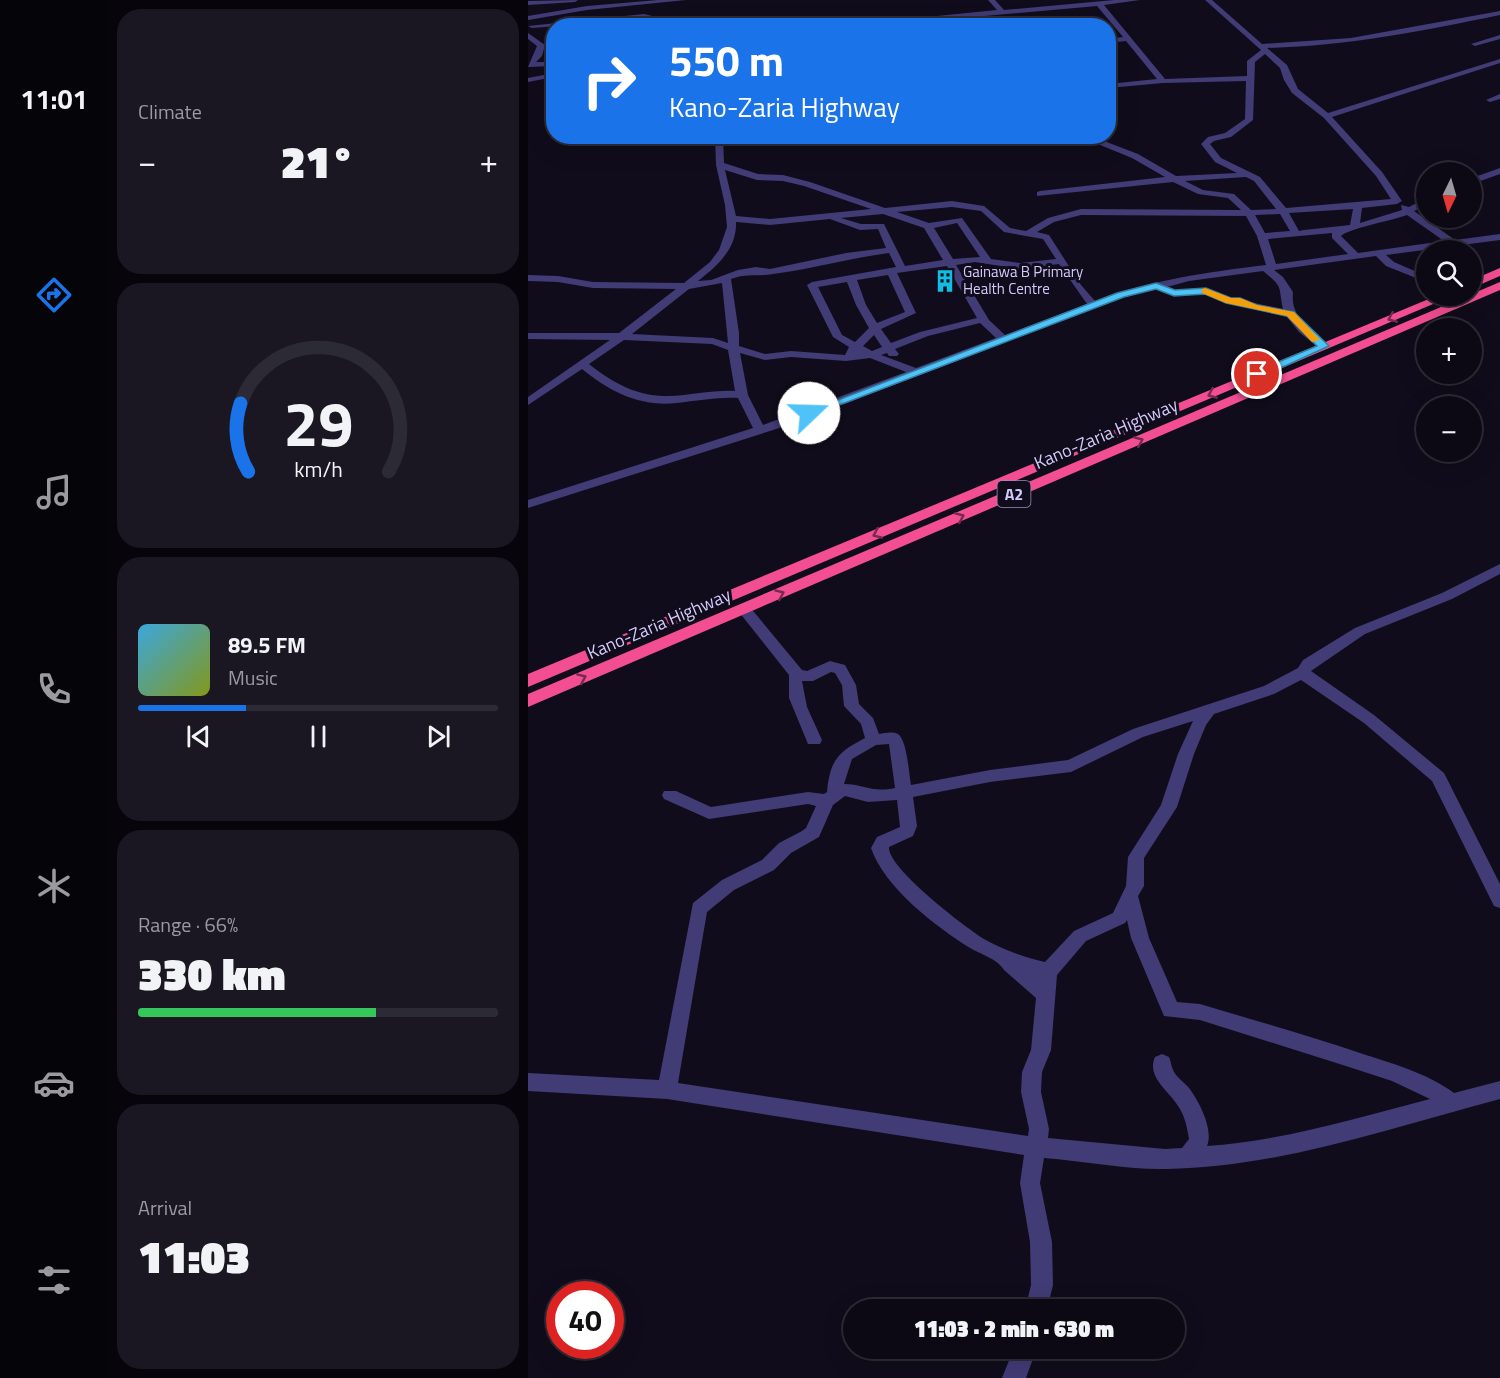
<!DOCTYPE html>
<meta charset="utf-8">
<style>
body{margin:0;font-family:"Titillium Web",sans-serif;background:#1a1722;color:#f1f3f6;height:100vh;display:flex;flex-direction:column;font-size:22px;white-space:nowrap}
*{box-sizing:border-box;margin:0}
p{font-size:20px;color:#9a9aa0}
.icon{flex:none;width:33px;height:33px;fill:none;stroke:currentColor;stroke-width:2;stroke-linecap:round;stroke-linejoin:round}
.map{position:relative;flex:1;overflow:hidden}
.sheet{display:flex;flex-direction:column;gap:9px;padding:9px;background:#07050b;width:420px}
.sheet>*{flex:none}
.top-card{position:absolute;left:18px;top:18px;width:570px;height:126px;border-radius:24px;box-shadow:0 6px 24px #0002,0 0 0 2px #2c2a34;background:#1a73e8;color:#fff;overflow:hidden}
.needle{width:39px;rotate:185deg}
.controls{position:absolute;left:888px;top:162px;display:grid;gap:12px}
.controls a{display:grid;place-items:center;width:66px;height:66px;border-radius:50%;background:#0c0914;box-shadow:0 6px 24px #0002,0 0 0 2px #2c2a34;font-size:30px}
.speed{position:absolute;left:18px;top:1281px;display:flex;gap:12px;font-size:30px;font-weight:700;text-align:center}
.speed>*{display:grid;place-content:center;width:78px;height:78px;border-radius:50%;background:#0c0914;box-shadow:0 6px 24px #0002,0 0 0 2px #2c2a34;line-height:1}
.speed .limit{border:9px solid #d22;background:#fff;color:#111}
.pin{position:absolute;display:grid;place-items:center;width:51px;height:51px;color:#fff;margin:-26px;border:3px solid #fff;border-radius:50%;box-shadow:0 2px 6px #0007}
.me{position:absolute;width:66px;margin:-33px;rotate:69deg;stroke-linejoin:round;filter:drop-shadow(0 0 4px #0008)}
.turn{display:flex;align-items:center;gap:21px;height:126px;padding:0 24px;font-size:27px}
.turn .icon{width:78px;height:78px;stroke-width:2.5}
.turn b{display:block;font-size:42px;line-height:51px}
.big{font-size:45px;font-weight:800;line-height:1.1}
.sheet .card{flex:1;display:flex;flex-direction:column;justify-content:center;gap:9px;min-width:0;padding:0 21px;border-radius:24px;background:#1a1722}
.sheet .dial{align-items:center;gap:0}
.dial svg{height:156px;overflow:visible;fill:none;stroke:#2c2a34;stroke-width:7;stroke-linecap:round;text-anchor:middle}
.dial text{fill:#f1f3f6;stroke:none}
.song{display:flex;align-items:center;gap:18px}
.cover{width:72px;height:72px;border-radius:9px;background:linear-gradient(135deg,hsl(200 70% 55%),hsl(70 70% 35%))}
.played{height:6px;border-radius:3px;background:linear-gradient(90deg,#1a73e8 30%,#2c2a34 30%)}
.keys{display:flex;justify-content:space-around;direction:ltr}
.heat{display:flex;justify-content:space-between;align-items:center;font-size:33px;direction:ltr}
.charge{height:9px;border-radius:4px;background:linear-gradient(90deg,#34c759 66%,#2c2a34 0)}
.trip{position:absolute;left:315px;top:1299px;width:342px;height:60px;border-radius:30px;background:#0c0914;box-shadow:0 6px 24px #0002,0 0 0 2px #2c2a34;font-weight:800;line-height:60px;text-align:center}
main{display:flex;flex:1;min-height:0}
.dock{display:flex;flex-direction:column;width:108px;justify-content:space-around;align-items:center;background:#050408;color:#9a9aa0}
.dock .icon{width:42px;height:42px}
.dock .active{color:#1a73e8}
.dock b{font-size:27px;color:#f1f3f6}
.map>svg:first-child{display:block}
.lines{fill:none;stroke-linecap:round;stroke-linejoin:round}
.minor{fill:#413b76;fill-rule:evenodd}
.highway{fill:#f24e91;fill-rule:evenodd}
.oneway{stroke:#762a50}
.route{fill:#4fc3f7;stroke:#337fa1;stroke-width:1.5}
.slow{fill:#f59e0b}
.labels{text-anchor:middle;stroke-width:6;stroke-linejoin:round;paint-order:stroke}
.far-poi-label{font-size:15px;fill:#d3cafb;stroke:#100c1b;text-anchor:start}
.shield{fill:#100c1b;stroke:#9891b8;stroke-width:1.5}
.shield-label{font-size:16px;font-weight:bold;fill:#d3cafb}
.street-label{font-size:18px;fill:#d3cafb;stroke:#100c1b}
</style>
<main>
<nav class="dock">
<b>11:01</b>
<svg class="icon active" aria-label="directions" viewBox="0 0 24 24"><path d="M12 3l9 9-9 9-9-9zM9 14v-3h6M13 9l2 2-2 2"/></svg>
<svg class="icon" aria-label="music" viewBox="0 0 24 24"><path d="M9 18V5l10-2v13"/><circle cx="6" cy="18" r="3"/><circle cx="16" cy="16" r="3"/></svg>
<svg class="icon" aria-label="phone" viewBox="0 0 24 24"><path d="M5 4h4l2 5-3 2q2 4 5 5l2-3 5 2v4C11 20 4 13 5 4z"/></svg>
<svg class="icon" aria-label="climate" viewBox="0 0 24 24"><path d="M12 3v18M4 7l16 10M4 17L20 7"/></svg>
<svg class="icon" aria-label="car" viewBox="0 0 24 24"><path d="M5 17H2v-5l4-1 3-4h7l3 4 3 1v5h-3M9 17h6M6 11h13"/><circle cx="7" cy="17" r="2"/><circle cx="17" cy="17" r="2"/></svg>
<svg class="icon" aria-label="filters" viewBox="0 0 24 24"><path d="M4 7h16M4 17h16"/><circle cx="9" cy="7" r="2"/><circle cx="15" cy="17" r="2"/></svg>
</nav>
<section class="sheet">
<div class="card"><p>Climate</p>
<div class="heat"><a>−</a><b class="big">21°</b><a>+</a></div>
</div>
<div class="card dial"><svg viewBox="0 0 100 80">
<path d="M14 69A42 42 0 1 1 86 69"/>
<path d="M14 69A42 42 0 0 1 10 34" stroke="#1a73e8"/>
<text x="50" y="56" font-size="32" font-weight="700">29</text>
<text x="50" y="72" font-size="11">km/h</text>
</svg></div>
<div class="card">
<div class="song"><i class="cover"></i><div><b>89.5 FM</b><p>Music</p></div></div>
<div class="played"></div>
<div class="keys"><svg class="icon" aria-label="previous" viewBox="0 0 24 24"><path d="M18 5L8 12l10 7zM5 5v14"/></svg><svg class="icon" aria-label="pause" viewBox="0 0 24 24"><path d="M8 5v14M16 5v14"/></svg><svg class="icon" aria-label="next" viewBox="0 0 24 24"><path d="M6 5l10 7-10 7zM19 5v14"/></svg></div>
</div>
<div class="card"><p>Range · 66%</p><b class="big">330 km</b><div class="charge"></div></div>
<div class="card"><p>Arrival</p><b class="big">11:03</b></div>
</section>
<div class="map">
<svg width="972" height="1378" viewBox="0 0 972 1378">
<rect width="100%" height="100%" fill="#100c1b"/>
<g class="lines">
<g class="minor">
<path d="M50,0L47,2L0,5V1Z"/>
<path d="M130,0H158L59,10L0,20V16L59,6Z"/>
<path d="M460,0H467L476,10L586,0H612L576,5L637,79L719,76V61L733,50L677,0H684L734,44L823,38L972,11V15C895,31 818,46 739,48L759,65L770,89L800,113L972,59V63L804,117L854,172L874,201L869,204L834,208L832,223L874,210L873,205L881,207L898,198V205L886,211L927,240L972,234V240L858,255L866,262L898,276V282L858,266L848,256L746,270L755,277L765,292C762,317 782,330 800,345V349H792L771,332L759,317L698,303L677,294L646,296L627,289L596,297L264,424L0,508V500L225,428L210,398C189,397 169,401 149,403C112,407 82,392 54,369L0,405V397L82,340L0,339V333H91L148,289L65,288L30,282L0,281V275L30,276L65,282L156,283L182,262L191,250L199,227L197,205L188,165L187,136H195L196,163L230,174L255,175L282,182L357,208L424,201L456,206L482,228L498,231L520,218L553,209L713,210L700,198L670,194L645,182L509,196V192L512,191L637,177L604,158L550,136H563L610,154L648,176L709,173L687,162L673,144L680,137L697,133L717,119L718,81L635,83L580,88V84L629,79L598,41L580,43V39L595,37L569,6L343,26H309L469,10ZM737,54L752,68L756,80L764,93L796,118L848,176L863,199L758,208L732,177L693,158L682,144L686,141L703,137L725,120L727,62ZM197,170L229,180L255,181L276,186L343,209L242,219L208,216ZM718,177L726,181L748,209L723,210L706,194L675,190L657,181ZM424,207L453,211L476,232L515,239L528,259L492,263L463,259L434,218L401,223L369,212ZM825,209L822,225L776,230L771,231L761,213ZM355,214L396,228L415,260L377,266L356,224H333L313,218ZM752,214L762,231L737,233L727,215ZM553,215L718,216L729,236L738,265C680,272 622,280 567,301L553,285L521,235L509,232L526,222ZM879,215L916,241L830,253L813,236C819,229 866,220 879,215ZM302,219L332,230L350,229L358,248L318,253L242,269L228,267L210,270L183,280L170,281C189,266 209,249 208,222L242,225ZM429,223L452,257L425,259L406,228ZM804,233V238L820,254L748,264L740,239ZM361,253L368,267L284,282L279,285L305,337L321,347L317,355L263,351L237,354L211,346V333L203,279C220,273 229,277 245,274C284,269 322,258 361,253ZM447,262L492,269L531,264L559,304L477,335L461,320L428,265ZM419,266L449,318L392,332L363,343L353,329L388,313L369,273ZM735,271C756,288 750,286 755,309L703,298L678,288L647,290L639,287L661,281ZM360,275L377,312L349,323L338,305L329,280ZM319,282L328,305L341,328L327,342L314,335L290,287ZM194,283L200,343L185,338L104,334L161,289ZM452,323L468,338L388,368L353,355L359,353L361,356H369L371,354L367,349L400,336ZM346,335L354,347L344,351L335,346ZM96,340L184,344L200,350L207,391C190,390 173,393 156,395C118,400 91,388 61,364ZM212,353L237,360L263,357L318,361L342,358L378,372L235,425L220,395Z"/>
<path d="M116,14L166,26H151L122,19L4,28L0,26Z"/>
<path d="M0,33L17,45L14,56L8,62H26V66L0,67L9,46L0,39Z"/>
<path d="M972,35V39L947,46L943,44Z"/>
<path d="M26,73V77L0,82V78Z"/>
<path d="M972,94V99L962,102L958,100Z"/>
<path d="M972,168V174L944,184V178Z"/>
<path d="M972,564V574L924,599L837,634L783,671L846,715L916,773L972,884V908L966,906L904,781L836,723L773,680L746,694L686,714L678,725L666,754L649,807L616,858V886L610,896L621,938L649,1002L672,1004C725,1020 779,1035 832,1053C863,1063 899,1073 926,1093L972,1081V1099C863,1128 752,1167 639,1169C599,1170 556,1161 516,1158L512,1183L524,1242L525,1285L519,1310H497L503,1285L502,1242L492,1183L496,1155L139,1099L0,1091V1073L131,1080L165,903L194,880L234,860L251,843L274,831L278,828L288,806L280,804L181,819L136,799L134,795L136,791H148L183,807L280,792L296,794L299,792C302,760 310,752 337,738L333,724L316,706L314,685L307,673L303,672L285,681H274L279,707L294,740L292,744H280L261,698V675L211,612L209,609L211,606H221L274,670L279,671L302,661L317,665L328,685L331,704L345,718L351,734C357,733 364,731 370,734C379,740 381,774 383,785L462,770L540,760L605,729L736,686L770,668L775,660L827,628L914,593ZM665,721L650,754L633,805L600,857L598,886L585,913L546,931L517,962C496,957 476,950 456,939C437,927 359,868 361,847L385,836L389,826L385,797L462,782L543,772L615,737ZM361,744L367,788C344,793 335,784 316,784L324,759L348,745ZM317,796L340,802L369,800L372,827L349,837L343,848C356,887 407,926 442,948C452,954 470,959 476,970L508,998L503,1050L494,1072L493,1092L501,1129L500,1136L150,1083L179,912L206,890L246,870L263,853L291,837L305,805ZM599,920L603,938L636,1016L672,1020L821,1067L864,1081L902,1099C829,1118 754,1141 679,1146C686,1130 671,1101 661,1088C656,1082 648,1077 645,1070C643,1066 643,1061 641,1057L634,1054L627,1057C618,1077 641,1091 650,1106C657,1116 659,1127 661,1139L654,1148L637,1149L520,1138L521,1129L513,1092L514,1072L523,1050L529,975L558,941L597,923Z"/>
<path d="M486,1348H509L498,1378H474Z"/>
</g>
<g class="highway">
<path d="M972,268V276L944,288V280Z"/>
<path d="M972,282V290L0,707V694Z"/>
<path d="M908,296H924L0,687V674Z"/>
</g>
</g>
<defs><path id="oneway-chevron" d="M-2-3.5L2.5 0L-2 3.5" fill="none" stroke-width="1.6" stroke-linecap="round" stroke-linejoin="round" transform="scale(1.5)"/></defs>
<g class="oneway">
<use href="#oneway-chevron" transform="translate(864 318) rotate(157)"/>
<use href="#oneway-chevron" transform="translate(684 394) rotate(157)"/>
<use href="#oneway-chevron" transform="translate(611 441) rotate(-23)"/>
<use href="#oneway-chevron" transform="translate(432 517) rotate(-23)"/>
<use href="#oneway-chevron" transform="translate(349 534) rotate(157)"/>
<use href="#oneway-chevron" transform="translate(252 594) rotate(-23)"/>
<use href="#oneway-chevron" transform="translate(54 678) rotate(-23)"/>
</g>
<path class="route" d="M628,283L647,290L678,288L703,298H712L729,305L766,312L801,346L733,377H726V372L789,346L759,316L698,303L677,294L646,296L628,289L596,297L285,415L276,413L589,293Z"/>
<path class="slow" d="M677,288L703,298H712L729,305L766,312L792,340L784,342L759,316L698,303L674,293V289Z"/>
<defs>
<g id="building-bare" transform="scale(1.8)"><path d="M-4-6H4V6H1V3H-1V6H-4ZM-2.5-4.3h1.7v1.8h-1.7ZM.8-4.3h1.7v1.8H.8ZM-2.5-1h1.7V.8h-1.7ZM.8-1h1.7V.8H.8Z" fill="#11bde0" stroke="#100c1b" stroke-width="2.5" paint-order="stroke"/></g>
</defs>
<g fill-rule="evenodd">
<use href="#building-bare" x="417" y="281"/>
</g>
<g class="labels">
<g class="far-poi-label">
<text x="435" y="277">Gainawa B Primary<tspan x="435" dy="17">Health Centre</tspan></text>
</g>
<rect class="shield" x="469.5" y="481" width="33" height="26" rx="4.5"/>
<g class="shield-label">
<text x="486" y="500">A2</text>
</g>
<g class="street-label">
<text transform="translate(578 434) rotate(-23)" y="6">Kano-Zaria Highway</text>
<text transform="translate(131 624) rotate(-23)" y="6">Kano-Zaria Highway</text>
</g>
</g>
</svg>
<div class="controls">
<a><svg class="needle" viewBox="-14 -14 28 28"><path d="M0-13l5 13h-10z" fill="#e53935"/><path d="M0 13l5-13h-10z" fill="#9a9aa0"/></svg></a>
<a><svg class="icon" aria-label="search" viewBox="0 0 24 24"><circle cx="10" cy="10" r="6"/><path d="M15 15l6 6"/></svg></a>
<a>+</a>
<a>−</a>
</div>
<div class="speed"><div class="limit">40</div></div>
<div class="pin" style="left:729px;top:374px;background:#d93025"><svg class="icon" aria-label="arrive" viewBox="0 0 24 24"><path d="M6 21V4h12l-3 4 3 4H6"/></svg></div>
<svg class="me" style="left:281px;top:413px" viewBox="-20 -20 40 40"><circle r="19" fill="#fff"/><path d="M0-13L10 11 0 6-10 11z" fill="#4fc3f7"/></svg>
<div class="trip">11:03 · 2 min · 630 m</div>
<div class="top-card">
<div class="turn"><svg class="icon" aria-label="right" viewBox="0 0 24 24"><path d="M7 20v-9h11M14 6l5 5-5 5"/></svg><div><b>550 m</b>Kano-Zaria Highway</div></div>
</div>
</div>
</main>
